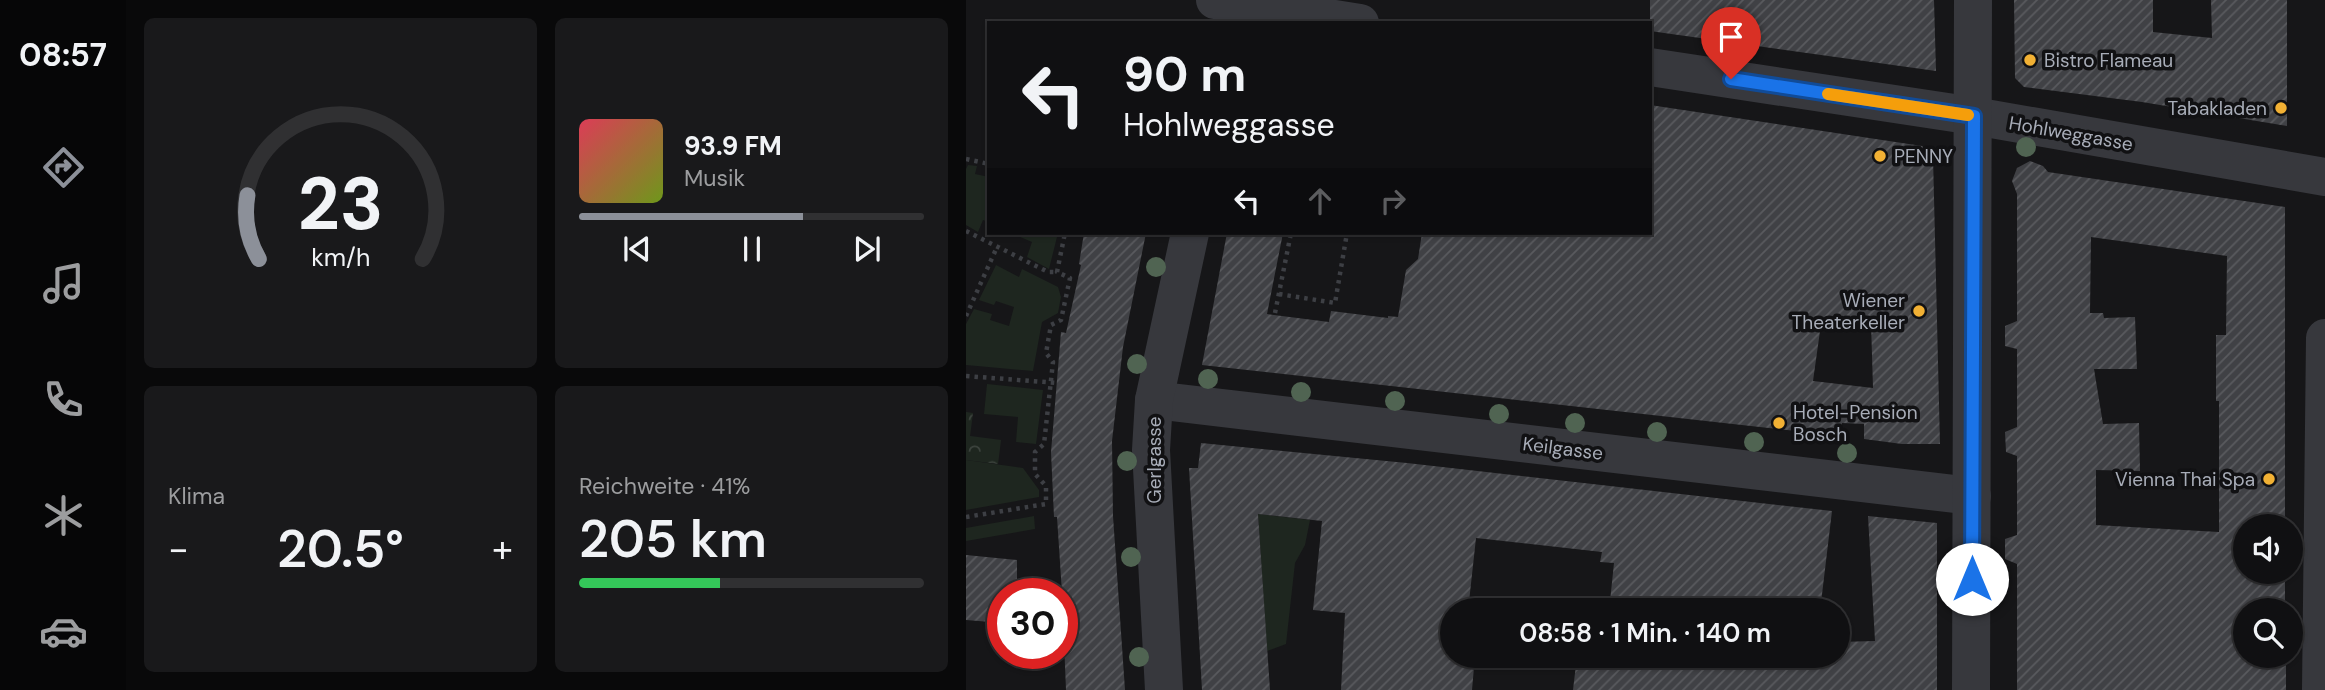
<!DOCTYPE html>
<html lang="de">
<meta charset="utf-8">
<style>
body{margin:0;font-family:"DM Sans",sans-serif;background:#19191b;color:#f1f3f6;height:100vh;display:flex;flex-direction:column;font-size:26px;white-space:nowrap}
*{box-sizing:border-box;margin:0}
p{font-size:23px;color:#9c9d9f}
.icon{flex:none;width:38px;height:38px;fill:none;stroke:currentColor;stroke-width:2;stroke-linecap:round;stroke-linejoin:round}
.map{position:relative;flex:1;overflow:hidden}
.side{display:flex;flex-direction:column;gap:18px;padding:18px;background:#09090a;width:840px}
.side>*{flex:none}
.hud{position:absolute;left:21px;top:21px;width:665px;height:214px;border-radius:0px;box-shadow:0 2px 5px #0004,0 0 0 2px #303032;background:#101012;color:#f1f3f6;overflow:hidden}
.tools{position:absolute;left:1267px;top:514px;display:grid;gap:14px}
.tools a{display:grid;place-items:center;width:70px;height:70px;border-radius:50%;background:#101012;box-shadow:0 2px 5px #0004,0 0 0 2px #303032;font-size:35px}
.speed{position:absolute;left:21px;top:578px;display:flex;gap:14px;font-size:35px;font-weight:700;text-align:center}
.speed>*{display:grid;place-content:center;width:91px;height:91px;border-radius:50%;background:#101012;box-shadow:0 2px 5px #0004,0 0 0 2px #303032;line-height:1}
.speed .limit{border:10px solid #d22;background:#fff;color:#111}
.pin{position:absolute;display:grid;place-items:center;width:60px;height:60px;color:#fff;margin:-72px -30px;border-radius:50% 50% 50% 0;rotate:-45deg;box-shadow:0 0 7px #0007}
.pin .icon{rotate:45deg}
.me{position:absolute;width:77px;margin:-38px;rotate:0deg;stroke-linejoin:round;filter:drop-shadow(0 0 5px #0008)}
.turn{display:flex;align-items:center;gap:24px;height:147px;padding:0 21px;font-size:32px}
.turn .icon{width:91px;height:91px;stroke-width:2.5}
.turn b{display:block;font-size:49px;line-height:60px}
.lanes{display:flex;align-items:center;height:66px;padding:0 21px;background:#0003;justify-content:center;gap:35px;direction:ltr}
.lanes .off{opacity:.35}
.big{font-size:52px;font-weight:600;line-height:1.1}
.side .tile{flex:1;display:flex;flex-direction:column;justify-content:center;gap:10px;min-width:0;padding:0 24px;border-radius:10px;background:#19191b}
.side .dial{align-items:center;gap:0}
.dial svg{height:182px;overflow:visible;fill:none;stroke:#303032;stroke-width:7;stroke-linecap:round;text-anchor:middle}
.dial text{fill:#f1f3f6;stroke:none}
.song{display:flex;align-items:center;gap:21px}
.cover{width:84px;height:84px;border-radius:10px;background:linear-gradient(135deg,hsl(350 70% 55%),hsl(80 70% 35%))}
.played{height:7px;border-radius:4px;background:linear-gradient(90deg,#8c9099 65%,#303032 65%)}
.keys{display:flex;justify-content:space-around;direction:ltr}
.heat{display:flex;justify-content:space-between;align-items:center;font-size:38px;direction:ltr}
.charge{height:10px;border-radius:5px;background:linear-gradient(90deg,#34c759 41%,#303032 0)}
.side .tiles{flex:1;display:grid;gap:18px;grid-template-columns:repeat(2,1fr)}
.trip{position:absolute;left:474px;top:598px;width:410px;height:70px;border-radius:35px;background:#101012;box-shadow:0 2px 5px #0004,0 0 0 2px #303032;font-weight:600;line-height:70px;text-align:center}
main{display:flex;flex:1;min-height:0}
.tab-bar{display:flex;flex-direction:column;width:126px;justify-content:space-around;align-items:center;background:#060607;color:#9c9d9f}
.tab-bar .icon{width:49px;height:49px}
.tab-bar .active{color:#8c9099}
.tab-bar b{font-size:32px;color:#f1f3f6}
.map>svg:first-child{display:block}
.grass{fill:#1e261f}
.forest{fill:url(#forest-crowns)}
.building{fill:url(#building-hatch);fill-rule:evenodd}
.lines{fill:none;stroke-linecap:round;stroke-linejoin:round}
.path{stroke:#3d3f44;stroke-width:4.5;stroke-dasharray:3.5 5;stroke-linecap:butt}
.minor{stroke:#37383d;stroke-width:38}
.tree{fill:#506452}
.route-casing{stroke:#114b97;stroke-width:18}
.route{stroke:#1a73e8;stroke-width:12}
.slow{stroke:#f59e0b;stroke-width:12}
.poi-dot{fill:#f2b134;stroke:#111113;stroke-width:2.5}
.labels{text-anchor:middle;stroke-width:7;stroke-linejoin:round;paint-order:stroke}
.poi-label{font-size:19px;fill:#a8adb8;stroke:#111113;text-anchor:start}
.street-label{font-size:19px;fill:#a8adb8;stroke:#111113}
</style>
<main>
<nav class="tab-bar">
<b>08:57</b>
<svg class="icon active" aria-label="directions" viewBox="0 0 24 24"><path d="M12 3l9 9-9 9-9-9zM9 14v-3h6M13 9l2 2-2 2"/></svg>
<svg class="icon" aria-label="music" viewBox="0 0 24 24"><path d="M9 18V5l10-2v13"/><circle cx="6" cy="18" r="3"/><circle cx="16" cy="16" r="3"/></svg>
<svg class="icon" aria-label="phone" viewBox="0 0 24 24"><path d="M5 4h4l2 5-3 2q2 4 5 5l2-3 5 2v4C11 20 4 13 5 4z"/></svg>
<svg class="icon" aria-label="climate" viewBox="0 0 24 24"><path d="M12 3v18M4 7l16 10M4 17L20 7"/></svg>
<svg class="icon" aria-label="car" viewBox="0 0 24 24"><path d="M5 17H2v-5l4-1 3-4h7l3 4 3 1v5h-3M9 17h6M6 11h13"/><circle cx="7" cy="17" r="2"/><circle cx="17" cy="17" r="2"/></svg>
</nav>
<section class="side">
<div class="tiles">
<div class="tile dial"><svg viewBox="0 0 100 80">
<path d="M14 69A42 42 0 1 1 86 69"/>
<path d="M14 69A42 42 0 0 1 9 41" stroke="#8c9099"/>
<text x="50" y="56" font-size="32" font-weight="700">23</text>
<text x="50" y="72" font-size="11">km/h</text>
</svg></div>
<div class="tile">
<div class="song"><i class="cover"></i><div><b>93.9 FM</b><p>Musik</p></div></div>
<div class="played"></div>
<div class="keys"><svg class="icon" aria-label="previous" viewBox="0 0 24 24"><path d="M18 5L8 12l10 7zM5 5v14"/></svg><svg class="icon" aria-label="pause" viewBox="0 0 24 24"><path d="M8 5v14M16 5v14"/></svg><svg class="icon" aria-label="next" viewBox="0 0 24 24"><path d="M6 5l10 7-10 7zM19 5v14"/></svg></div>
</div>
<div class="tile"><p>Klima</p>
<div class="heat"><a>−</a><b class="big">20.5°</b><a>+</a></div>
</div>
<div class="tile"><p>Reichweite · 41%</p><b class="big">205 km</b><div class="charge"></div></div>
</div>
</section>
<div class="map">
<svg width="1359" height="690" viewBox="0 0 1359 690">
<defs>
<pattern id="forest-crowns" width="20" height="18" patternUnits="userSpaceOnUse" patternTransform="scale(1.75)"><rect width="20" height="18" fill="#1e261f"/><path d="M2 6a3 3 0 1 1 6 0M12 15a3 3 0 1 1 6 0" fill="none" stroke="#3c433d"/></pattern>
<pattern id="building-hatch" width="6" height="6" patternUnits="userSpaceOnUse" patternTransform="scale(1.75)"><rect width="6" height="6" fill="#404145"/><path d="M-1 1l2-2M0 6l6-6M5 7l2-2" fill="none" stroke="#595a5e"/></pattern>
</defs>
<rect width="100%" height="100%" fill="#161618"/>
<g class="grass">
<path d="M2,165L11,166L9,174L23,177V222L17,220L12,232L0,225V169Z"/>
<path d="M45,233H92L83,269L61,257L66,242Z"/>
<path d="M30,265L53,277L56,269L92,287L95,297L92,313L76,322L67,371L0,365V324L8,309L26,314L24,320L43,326L48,307L30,301L28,305L13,300Z"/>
<path d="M21,384L77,390L70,444L50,442L52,417L18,414Z"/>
<path d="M0,460L57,468L73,490V497L0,510Z"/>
<path d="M292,514L344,520L339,545L329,563L320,644L301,651Z"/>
<path d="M68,516L69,529L0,541V528Z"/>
</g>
<path class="forest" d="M0,412L7,413L4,436L35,440L32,464L0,460Z"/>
<g class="building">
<path d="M684,0H968L970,71L684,31Z"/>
<path d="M1048,0H1187V32L1246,38L1245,0H1321V126L1176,102L1058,87L1049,78Z"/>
<path d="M684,105L956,146L967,156L974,444H936L898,439V424L876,423L875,436L236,365L261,233H317L301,314L363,322L365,311L422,318V316L432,317L440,270L452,259L456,233H684ZM905,323L907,388L847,381L855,324Z"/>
<path d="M1064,161L1077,166L1082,172L1319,207V527H1279V572H1319V611H1279V656H1320V690H1051V564L1039,559V539L1051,535V456L1040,452L1039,432L1051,427V349L1039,346V326L1051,321V194L1046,181L1051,168ZM1125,237L1261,256L1260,335H1250V401H1253V532L1130,525V470L1174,471L1173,423L1137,424L1128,369H1171L1169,317L1138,318L1137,313H1124Z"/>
<path d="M118,233H180L157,347L146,441L147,516L159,690H100L96,593L91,517H88L85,452L95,332L100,333L115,265L113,264Z"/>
<path d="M235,443L441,463L866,511L854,611H643L648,563L634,562L636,552L510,538L502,611H486V656H509L506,690H375L379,613L347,610L356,521L292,514L304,690H236L223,468H232Z"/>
<path d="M902,516L971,523V690H607L611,656H872V642L909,641Z"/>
<path d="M0,555L51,560V593H37V623L0,620Z"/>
</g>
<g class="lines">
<g class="path">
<path d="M0,159L23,164"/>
<path d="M0,231L82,272H91"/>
<path d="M313,294L369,303L381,233"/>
<path d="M309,313L325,233"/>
<path d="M0,316L31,247"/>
<path d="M0,376L92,383"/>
<path d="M0,517L80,504V486L69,474V452L78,444L87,362L80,353L85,325L95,320L104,278L91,272L99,233"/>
</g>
<g class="minor">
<path d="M249,0L394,23"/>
<path d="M684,67L1008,116L1359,177"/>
<path d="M188,400L1006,496"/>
<path d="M198,690L185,450L188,400L224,233"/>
<path d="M1005,690L1007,0"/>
<path d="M1355,690L1359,338"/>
</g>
</g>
<g class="tree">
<circle cx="1060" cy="147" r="10"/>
<circle cx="190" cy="267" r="10"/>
<circle cx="171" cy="364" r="10"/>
<circle cx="242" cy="379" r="10"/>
<circle cx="335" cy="392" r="10"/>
<circle cx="429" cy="401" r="10"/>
<circle cx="533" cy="414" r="10"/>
<circle cx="609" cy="423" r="10"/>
<circle cx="691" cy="432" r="10"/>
<circle cx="788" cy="442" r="10"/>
<circle cx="881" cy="453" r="10"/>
<circle cx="161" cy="461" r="10"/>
<circle cx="165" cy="557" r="10"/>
<circle cx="173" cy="657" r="10"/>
</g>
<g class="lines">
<g class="route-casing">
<path id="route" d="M765,79L1008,116L1006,579"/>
</g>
<use href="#route" class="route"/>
<path class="slow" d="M862,94L1002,115"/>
</g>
<g class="poi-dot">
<circle cx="1064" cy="60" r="7"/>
<circle cx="1315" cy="108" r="7"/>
<circle cx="914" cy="156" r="7"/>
<circle cx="953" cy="311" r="7"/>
<circle cx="813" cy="423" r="7"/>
<circle cx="1303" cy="479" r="7"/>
</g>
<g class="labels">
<g class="poi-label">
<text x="1078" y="67">Bistro Flameau</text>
<text x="1301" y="115" text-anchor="end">Tabakladen</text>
<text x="928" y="163">PENNY</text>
<text x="939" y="307" text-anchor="end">Wiener<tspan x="939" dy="22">Theaterkeller</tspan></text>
<text x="827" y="419">Hotel-Pension<tspan x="827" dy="22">Bosch</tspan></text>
<text x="1289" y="486" text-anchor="end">Vienna Thai Spa</text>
</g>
<g class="street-label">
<text transform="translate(1105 133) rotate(10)" y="7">Hohlweggasse</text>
<text transform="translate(597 448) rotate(7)" y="7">Keilgasse</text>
<text transform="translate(188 460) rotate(-90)" y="7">Gerlgasse</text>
</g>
</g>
</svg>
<div class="tools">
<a><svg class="icon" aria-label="sound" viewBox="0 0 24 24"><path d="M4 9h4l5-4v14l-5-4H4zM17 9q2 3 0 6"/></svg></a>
<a><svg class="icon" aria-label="search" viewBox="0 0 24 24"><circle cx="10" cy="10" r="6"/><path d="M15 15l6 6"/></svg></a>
</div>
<div class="speed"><div class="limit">30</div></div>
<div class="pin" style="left:765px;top:79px;background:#d93025"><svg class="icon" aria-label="arrive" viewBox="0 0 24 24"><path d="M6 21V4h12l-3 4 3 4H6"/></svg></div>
<svg class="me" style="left:1006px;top:579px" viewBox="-20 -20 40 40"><circle r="19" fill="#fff"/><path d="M0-13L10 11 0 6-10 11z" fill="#1a73e8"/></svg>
<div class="trip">08:58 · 1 Min. · 140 m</div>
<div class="hud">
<div class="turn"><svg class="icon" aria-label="left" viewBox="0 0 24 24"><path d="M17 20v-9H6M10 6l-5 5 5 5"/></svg><div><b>90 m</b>Hohlweggasse</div></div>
<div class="lanes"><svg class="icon" aria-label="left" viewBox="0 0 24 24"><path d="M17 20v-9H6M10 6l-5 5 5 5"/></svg><svg class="icon off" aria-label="ahead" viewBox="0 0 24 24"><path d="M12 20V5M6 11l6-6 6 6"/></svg><svg class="icon off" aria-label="right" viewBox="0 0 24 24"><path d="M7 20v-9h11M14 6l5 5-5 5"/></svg></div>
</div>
</div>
</main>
